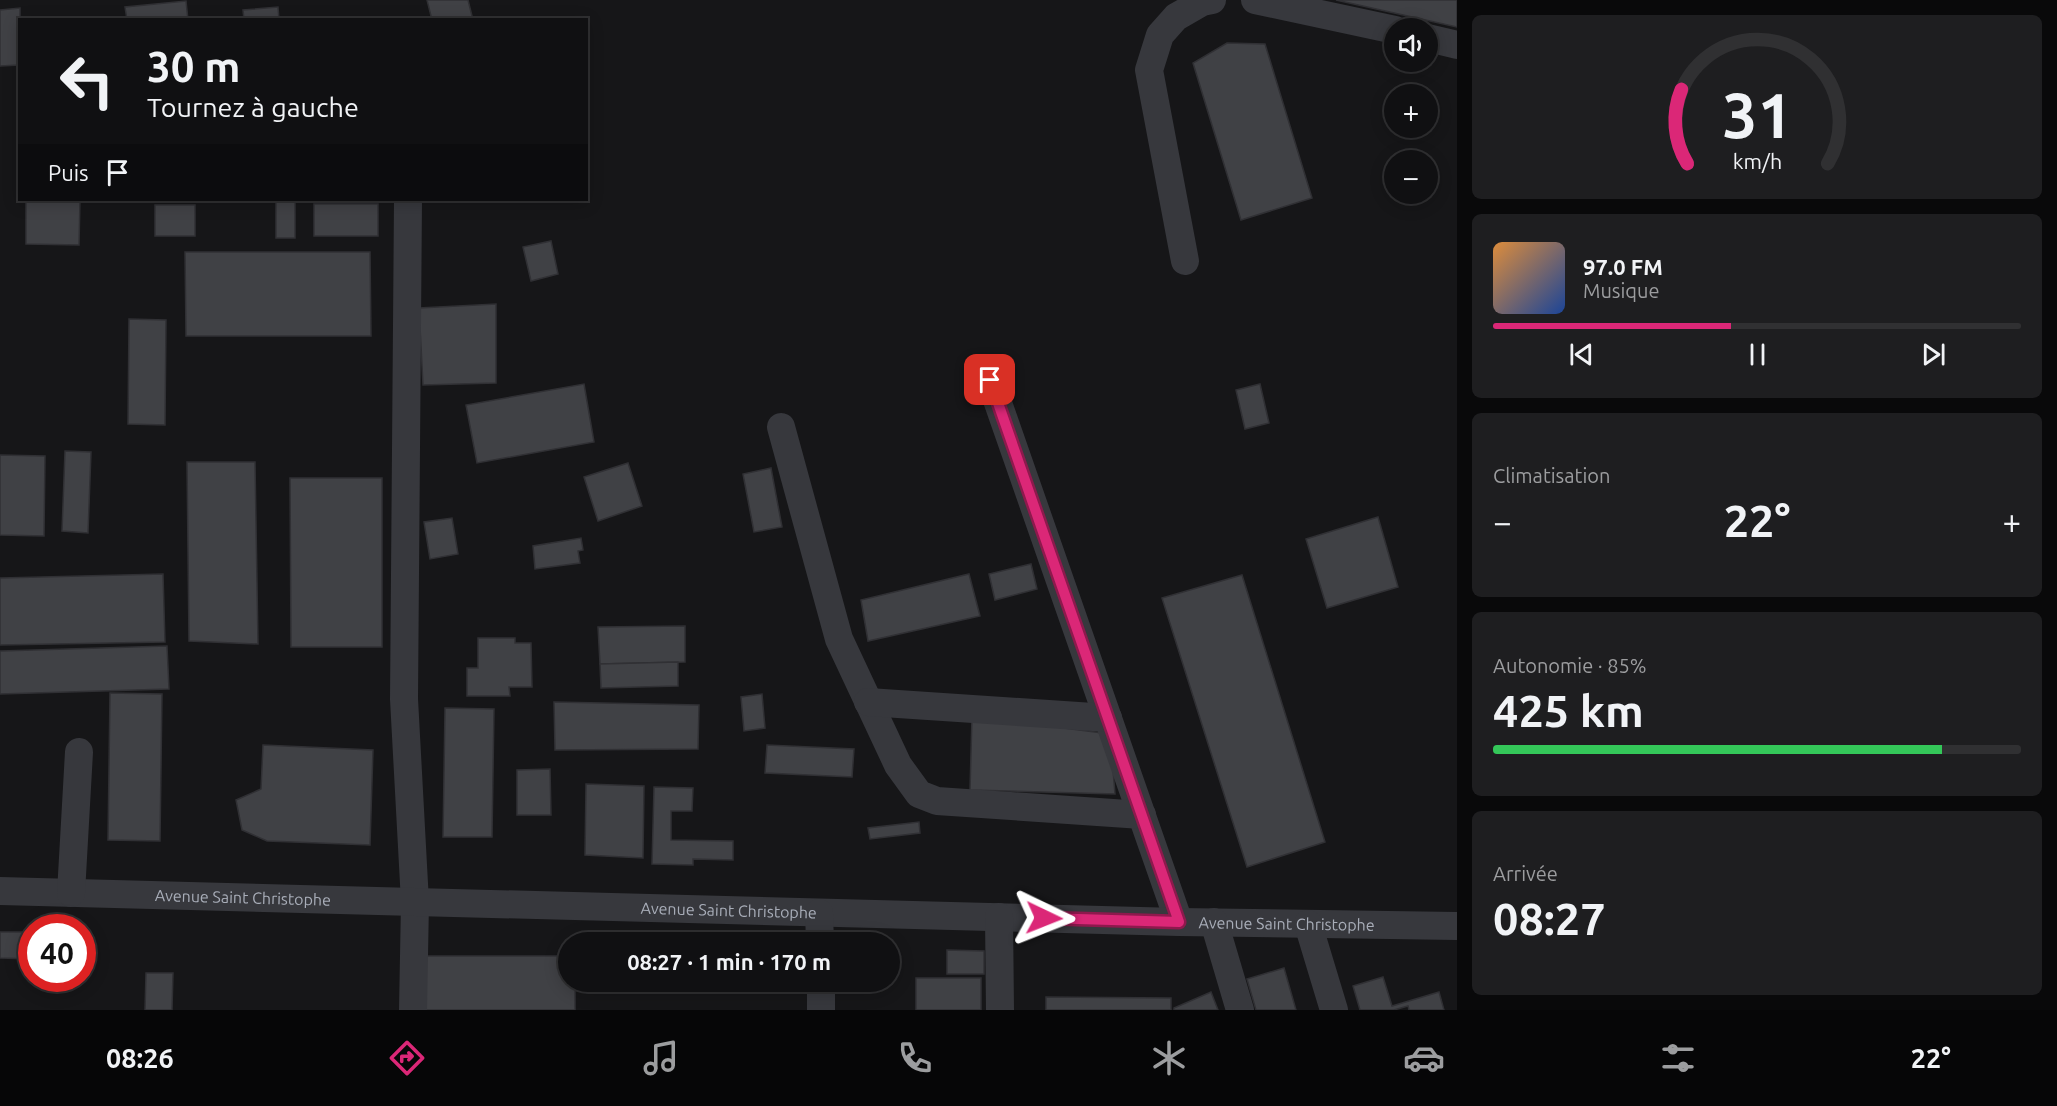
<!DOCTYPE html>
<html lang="fr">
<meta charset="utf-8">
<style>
body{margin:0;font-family:Ubuntu,sans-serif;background:#1e1e20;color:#f1f3f6;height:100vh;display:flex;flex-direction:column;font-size:22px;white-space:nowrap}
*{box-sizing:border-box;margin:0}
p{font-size:20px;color:#9c9d9f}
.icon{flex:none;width:33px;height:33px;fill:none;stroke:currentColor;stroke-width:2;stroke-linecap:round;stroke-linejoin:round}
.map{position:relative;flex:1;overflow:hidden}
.sheet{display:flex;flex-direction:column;gap:15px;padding:15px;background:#09090a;width:600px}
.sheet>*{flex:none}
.top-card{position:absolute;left:18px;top:18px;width:570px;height:183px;border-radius:0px;box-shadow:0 3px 15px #0003,0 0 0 2px #303032;background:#101012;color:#f1f3f6;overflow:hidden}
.fabs{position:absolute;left:1384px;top:18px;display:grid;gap:12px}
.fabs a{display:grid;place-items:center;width:54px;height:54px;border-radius:50%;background:#101012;box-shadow:0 3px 15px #0003,0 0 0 2px #303032;font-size:30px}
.speed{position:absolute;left:18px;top:914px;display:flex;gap:12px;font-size:30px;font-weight:700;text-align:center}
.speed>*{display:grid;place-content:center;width:78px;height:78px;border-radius:50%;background:#101012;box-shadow:0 3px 15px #0003,0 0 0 2px #303032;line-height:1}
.speed .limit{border:9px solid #d22;background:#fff;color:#111}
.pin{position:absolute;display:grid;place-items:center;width:51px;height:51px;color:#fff;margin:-26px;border-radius:12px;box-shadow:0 3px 9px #0006}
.me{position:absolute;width:66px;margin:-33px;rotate:92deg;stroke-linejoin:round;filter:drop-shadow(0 0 4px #0008)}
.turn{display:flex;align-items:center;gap:21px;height:126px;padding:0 30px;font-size:27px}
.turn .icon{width:78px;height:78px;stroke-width:2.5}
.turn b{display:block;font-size:42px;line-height:51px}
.then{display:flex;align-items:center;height:57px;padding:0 30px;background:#0003;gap:12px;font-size:22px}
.big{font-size:45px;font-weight:600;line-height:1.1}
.sheet .card{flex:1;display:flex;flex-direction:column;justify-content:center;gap:9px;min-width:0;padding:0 21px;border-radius:9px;background:#1e1e20}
.sheet .dial{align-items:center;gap:0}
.dial svg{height:156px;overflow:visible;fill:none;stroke:#303032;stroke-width:7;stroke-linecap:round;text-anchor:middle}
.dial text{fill:#f1f3f6;stroke:none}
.song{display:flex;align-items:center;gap:18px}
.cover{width:72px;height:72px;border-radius:9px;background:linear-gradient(135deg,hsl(30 70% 55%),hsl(220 70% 35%))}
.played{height:6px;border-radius:3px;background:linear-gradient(90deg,#db2777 45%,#303032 45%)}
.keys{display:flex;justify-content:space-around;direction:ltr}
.heat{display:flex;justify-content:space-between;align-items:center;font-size:33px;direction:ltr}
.charge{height:9px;border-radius:4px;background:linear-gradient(90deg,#34c759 85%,#303032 0)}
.trip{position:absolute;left:558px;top:932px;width:342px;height:60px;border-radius:30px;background:#101012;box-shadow:0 3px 15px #0003,0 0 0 2px #303032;font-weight:600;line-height:60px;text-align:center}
.tabs{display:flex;height:96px;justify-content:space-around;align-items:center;background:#060607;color:#9c9d9f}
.tabs .icon{width:42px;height:42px}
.tabs .on{color:#db2777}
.tabs b{font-size:27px;color:#f1f3f6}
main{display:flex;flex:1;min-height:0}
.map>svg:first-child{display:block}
.building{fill:#404145;stroke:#303034;stroke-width:1.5}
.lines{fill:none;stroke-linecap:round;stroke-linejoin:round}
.minor{stroke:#37383d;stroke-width:28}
.route-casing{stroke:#8e194d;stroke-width:15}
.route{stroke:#db2777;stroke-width:10}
.labels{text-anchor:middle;stroke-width:6;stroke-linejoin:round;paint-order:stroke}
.street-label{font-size:16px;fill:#a8adb8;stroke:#111113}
</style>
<main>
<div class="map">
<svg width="1457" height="1010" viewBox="0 0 1457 1010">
<rect width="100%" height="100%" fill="#161618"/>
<g class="building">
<path d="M427,0H468L473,20H432Z"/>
<path d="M1336,0H1457V27Z"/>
<path d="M186,1L188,20H127L125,7Z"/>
<path d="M278,7L279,20H244L243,10Z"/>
<path d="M20,8V65L0,66V10Z"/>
<path d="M1227,43L1265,44L1312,198L1241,220L1193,63Z"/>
<path d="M26,200H80L79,245L26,244Z"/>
<rect x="276" y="200" width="19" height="38"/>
<rect x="314" y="204" width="64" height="32"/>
<rect x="155" y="205" width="40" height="31"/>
<path d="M551,241L558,274L531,281L523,247Z"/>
<path d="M185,252H370L371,336H186Z"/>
<path d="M496,304V383L423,385L419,308Z"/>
<path d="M129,319L166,320L165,425L128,424Z"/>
<path d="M584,384L594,442L477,463L466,405Z"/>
<path d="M1260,384L1269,423L1245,429L1236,390Z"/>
<path d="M65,451L91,452L88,533L62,531Z"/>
<path d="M0,455L45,456L44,536L0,535Z"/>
<path d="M187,462H255L258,644L189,641Z"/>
<path d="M628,463L642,506L598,521L584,477Z"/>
<path d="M771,468L782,527L754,532L743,474Z"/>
<path d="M290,478H382V647H291Z"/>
<path d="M1378,517L1398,587L1327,608L1306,539Z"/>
<path d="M452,518L458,554L430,559L424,522Z"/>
<path d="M581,538L583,550L578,551L580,563L535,569L533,546Z"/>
<path d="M1031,564L1037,589L995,600L989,574Z"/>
<path d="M163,574L165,642L0,645V578Z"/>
<path d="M969,574L980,616L868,641L861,600Z"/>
<path d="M1242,575L1325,842L1247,867L1162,598Z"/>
<path d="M685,626V662L600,664L598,627Z"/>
<path d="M478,638H515V643H531L532,687H509L510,696H467V668H478Z"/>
<path d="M167,646L169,689L0,694V651Z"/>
<path d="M678,662V686L601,688L600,664Z"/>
<path d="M110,693L162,694L160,841L108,840Z"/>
<path d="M762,694L765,728L744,731L741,697Z"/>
<path d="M554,702L699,705L698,749L555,750Z"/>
<path d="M445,708L494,709L492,837H443Z"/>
<path d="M972,716L1110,734L1115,794L970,790Z"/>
<path d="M263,745L373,750L370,845L267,841L242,830L236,800L261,789Z"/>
<path d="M767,745L854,749L852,777L765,773Z"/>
<path d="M550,769L551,815H517V770Z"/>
<path d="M586,784L644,786L643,858L585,855Z"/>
<path d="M654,787L693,788L692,811H671V840L733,841V860L693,859V865L652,864Z"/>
<path d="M919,822L920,833L870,839L868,828Z"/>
<path d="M0,932H32V959L0,958Z"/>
<path d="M947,950L984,951V974H947Z"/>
<path d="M419,956H568V981H575V1010H419Z"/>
<path d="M1284,968L1296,1010H1256L1247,979Z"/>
<path d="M146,973H173L172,1010H145Z"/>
<path d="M1383,977L1392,1006L1439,992L1444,1010H1409L1408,1006L1394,1010H1360L1353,986Z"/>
<rect x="916" y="978" width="65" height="32"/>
<path d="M1211,992L1218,1010H1174V1008Z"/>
<path d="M1046,997L1171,998V1010H1046Z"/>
</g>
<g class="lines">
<g class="minor">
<path d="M1255,0L1395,30"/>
<path d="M1428,38L1457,45"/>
<path d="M408,200L404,699L415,902L413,1010"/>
<path d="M1185,261L1149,70L1160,35L1176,17L1202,2L1212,0"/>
<path d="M990,380L1179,922"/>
<path d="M781,427L839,639L898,765L919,794L937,801L1142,815"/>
<path d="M868,702L1108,718"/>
<path id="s1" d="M0,891L1179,922L1457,926"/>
<path d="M71,893L79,752"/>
<path d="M819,913L820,942"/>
<path d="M999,917L1000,1010"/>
<path d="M1214,922L1240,1010"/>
<path d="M1308,924L1334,1010"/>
<path d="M821,981V1010"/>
</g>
</g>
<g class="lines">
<g class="route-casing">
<path id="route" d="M990,380L1179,922L1044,918"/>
</g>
<use href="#route" class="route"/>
</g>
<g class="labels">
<g class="street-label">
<text dy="6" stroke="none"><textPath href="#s1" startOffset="243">Avenue Saint Christophe</textPath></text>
<text dy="6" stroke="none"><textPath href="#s1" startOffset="729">Avenue Saint Christophe</textPath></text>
<text dy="6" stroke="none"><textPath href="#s1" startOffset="1287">Avenue Saint Christophe</textPath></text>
</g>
</g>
</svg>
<div class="fabs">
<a><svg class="icon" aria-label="sound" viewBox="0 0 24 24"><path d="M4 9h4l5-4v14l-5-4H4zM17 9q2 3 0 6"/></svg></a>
<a>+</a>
<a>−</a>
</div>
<div class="speed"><div class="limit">40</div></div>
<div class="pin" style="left:990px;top:380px;background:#d93025"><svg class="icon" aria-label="arrive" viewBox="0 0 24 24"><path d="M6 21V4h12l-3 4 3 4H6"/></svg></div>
<svg class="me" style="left:1044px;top:918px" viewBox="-20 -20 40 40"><path d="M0-17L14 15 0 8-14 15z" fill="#db2777" stroke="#fff" stroke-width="4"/></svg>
<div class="trip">08:27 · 1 min · 170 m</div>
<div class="top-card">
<div class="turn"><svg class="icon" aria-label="left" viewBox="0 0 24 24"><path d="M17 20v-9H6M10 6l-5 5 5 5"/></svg><div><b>30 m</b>Tournez à gauche</div></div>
<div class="then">Puis<svg class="icon" aria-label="arrive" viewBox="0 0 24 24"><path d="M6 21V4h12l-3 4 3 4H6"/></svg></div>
</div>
</div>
<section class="sheet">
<div class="card dial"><svg viewBox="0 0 100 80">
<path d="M14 69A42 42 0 1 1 86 69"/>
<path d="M14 69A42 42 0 0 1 11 31" stroke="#db2777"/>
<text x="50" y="56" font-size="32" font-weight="700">31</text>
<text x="50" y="72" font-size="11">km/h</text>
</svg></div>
<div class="card">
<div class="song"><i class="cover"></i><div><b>97.0 FM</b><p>Musique</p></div></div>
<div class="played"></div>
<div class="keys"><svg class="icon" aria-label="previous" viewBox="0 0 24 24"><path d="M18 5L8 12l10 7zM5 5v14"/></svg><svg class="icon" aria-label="pause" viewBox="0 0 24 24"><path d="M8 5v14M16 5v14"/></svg><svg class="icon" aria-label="next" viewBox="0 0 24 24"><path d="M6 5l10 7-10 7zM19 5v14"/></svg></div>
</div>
<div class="card"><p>Climatisation</p>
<div class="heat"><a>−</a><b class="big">22°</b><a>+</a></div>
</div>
<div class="card"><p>Autonomie · 85%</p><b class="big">425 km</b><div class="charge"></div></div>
<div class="card"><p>Arrivée</p><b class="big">08:27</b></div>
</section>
</main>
<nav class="tabs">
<b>08:26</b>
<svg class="icon on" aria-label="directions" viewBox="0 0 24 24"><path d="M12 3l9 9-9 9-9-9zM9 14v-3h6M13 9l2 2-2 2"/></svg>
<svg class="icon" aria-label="music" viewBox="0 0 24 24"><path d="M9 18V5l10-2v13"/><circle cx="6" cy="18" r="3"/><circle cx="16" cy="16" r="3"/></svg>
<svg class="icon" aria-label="phone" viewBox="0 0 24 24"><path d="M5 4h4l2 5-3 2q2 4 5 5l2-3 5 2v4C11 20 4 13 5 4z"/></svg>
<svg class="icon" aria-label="climate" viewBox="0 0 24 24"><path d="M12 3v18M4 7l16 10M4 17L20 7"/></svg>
<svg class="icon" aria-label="car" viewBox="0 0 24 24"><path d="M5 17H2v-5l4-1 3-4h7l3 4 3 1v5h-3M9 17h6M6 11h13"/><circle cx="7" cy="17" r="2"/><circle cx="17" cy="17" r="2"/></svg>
<svg class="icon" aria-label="filters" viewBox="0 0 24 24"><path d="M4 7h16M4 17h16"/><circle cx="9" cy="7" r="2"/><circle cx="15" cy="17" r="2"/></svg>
<b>22°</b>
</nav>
